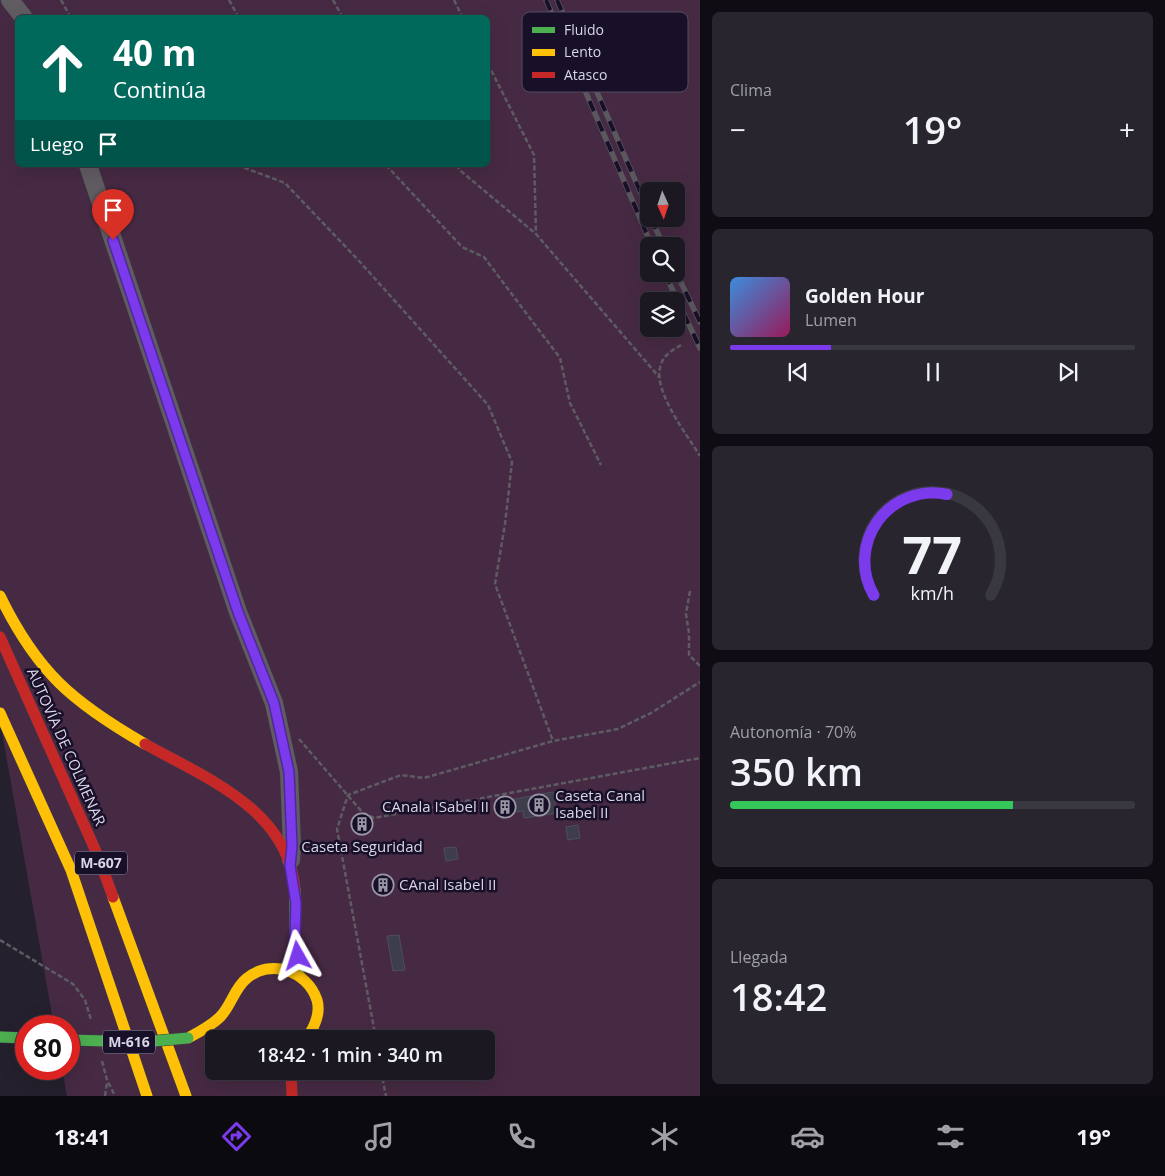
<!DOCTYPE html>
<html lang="es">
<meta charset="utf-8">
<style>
body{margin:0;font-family:"Open Sans",sans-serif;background:#28252f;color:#f1f3f6;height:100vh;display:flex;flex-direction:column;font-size:19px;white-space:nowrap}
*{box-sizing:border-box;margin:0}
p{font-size:16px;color:#a0a0a5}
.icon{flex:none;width:28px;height:28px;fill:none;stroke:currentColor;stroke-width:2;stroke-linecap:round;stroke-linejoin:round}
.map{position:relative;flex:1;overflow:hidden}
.details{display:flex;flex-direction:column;gap:12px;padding:12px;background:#0f0d13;width:465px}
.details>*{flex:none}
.hud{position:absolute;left:15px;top:15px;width:475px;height:152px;border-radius:8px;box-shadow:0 5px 20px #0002,0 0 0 1px #393740;background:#00695c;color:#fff;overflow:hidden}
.needle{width:32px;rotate:177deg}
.buttons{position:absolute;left:640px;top:182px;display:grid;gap:10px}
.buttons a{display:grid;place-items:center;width:45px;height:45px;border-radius:8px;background:#1b1822;box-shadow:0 5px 20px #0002,0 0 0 1px #393740;font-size:25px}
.speed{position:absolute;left:15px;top:1015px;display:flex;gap:10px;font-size:25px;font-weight:700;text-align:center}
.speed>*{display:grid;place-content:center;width:65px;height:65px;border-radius:50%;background:#1b1822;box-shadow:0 5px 20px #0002,0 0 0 1px #393740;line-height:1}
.speed .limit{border:8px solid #d22;background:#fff;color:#111}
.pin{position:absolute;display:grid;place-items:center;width:42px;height:42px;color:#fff;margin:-51px -21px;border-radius:50% 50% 50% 0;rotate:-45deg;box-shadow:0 0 5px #0007}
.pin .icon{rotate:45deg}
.me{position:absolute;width:55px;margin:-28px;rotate:354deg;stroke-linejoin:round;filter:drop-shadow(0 0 4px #0008)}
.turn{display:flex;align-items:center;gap:18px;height:105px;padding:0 15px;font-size:22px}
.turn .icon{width:65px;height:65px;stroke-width:2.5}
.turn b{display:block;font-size:35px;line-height:42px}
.then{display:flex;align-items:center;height:48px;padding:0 15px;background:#0003;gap:10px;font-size:19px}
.big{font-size:38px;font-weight:600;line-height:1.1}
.details .card{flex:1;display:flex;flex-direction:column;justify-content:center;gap:8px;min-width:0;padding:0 18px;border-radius:8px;background:#28252f}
.details .dial{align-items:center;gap:0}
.dial svg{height:130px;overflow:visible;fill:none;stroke:#393740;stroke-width:7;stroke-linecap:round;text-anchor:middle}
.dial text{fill:#f1f3f6;stroke:none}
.song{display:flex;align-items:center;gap:15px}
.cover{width:60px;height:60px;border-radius:8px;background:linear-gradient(135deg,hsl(210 70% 55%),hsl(330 70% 35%))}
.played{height:5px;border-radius:2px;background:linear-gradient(90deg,#7c3aed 25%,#393740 25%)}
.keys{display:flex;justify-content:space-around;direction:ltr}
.heat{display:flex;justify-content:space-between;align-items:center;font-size:28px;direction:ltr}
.charge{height:8px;border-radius:4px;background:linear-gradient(90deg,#34c759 70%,#393740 0)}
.trip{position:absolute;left:205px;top:1030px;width:290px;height:50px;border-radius:8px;background:#1b1822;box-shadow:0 5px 20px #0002,0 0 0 1px #393740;font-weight:600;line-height:50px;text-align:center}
.tabs{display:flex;height:80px;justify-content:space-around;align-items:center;background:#0b0a0e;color:#a0a0a5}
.tabs .icon{width:35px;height:35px}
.tabs .on{color:#7c3aed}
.tabs b{font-size:22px;color:#f1f3f6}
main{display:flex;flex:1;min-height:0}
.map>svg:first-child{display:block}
.green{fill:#462a43;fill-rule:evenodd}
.building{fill:#3d3d4c;stroke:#4e4e59}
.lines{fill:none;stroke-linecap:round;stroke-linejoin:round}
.street-casing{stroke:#3e3a46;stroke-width:19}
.fast-casing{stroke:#3e3a46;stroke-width:12}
.slow-casing{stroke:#3e3a46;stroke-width:12}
.jam-casing{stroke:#3e3a46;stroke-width:12}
.path{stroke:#5e5c63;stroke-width:2.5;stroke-dasharray:5 2.5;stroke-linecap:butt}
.street{stroke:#605c62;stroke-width:18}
.fast{stroke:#4caf50;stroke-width:11}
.slow{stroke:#ffc107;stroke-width:11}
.jam{stroke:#c62828;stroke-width:11}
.rail-casing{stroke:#5a575f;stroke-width:5.5}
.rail{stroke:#181029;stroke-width:4;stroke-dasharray:11;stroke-linecap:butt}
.fast-bridge-casing{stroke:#3e3a46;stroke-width:12;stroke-linecap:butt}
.fast-bridge{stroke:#4caf50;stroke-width:11}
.route-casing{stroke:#51269a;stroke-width:12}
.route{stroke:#7c3aed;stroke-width:9}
.labels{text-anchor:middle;stroke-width:5;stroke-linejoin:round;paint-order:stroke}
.shield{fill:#181029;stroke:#9f9aae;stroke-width:1}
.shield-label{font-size:14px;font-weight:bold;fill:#d9d5e7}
.street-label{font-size:15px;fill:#d9d5e7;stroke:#181029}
.poi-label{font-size:15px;fill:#d9d5e7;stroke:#181029;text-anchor:start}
.key{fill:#181029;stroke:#524b62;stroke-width:1}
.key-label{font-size:14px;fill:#d9d5e7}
</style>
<main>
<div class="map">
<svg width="700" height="1096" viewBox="0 0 700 1096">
<rect width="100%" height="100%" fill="#24202d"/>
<path class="green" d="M0,0H700V1096H67L62,1069H69V1026H54L0,721ZM18,18H488V165H18ZM649,191H676V219H649ZM649,246H676V274H649ZM649,301H676V329H649ZM214,1039H486V1071H214Z"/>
<g class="building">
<path d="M553,792L557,813L524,818L523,811L500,814L499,802Z"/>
<path d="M578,825L580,838L568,840L566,827Z"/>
<path d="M456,847L458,859L446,861L444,848Z"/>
<path d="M399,935L405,970L393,971L387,936Z"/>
</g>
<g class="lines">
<g class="street-casing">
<g id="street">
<path d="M10,0L24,18"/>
<path d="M88,165L238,612L274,703L289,772L292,846L291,860"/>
</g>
</g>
<g class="fast-casing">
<g id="fast">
<path d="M295,890V930L298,973"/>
<path d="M0,1037L26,1038"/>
</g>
</g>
<g class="slow-casing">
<g id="slow">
<path d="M0,596C37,672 72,702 145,744"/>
<path d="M0,713L71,870L147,1096"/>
<path d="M113,897L186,1096"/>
<path d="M188,1038C199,1032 211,1026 220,1017C231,1006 234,989 246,979C270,958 307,970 317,1000C321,1014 314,1028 306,1039"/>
</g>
</g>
<g class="jam-casing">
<g id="jam">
<path d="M0,637L98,856L113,897"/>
<path d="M145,744C206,778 289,810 295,890"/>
<path d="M291,1071L292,1096"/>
</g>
</g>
<g class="path">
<path d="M61,0L71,18"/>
<path d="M229,0L239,18"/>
<path d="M333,0L343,18"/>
<path d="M454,0L463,18"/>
<path d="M488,64L534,155L536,234"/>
<path d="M237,165L285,183L360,262L488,405L512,462L505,524L495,584L553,741"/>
<path d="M386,165L462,247L484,257L560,358L570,403L601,465"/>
<path d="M456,165L462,172L536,234L660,378"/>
<path d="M681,345C671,351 662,356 660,368C654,392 687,435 700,456"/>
<path d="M690,591L686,614L689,633V655L700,666"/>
<path d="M299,739L363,813L374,818L700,758"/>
<path d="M0,940L73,984L85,1000L91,1020"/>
<path d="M376,1039L337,829L348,795L401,775L424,778L553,741L618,729L651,713L700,682"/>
<path d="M102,1061L107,1080L115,1096"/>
<path d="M381,1071L386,1096"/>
<path d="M105,1096L107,1082"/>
</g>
<use href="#street" class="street"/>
<use href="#fast" class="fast"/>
<use href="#slow" class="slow"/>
<use href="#jam" class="jam"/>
<g class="rail-casing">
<g id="rail">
<path d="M546,0L652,246"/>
<path d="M557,0L649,212"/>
<path d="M651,219L664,246"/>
<path d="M676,272L700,322"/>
<path d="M665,274L700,348"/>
</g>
</g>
<use href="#rail" class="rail"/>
<g class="fast-bridge-casing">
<path id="fast-bridge" d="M69,1040L143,1042L188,1038"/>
</g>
<use href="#fast-bridge" class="fast-bridge"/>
</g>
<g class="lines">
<g class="route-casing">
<path id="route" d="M113,240L238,612L274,703L289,772L292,846L290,866L296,903L295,939L298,956"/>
</g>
<use href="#route" class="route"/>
</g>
<defs>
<g id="building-ring" transform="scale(1.125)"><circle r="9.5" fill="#181029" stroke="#9a96a6" stroke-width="1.5"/><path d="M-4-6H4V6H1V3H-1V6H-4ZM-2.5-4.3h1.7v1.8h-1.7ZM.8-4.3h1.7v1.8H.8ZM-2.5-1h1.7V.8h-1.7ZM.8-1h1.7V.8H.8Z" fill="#9a96a6"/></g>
</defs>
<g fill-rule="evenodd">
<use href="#building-ring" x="539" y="805"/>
<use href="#building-ring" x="505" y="807"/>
<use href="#building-ring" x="362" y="824"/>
<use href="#building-ring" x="383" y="885"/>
</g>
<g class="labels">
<g class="shield">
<rect x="75" y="851.5" width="52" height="23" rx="4"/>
<rect x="103" y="1030.5" width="52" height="23" rx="4"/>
</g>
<g class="shield-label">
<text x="101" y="868">M-607</text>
<text x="129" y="1047">M-616</text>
</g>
<g class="street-label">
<text transform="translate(66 747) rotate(66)" y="5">AUTOVÍA DE COLMENAR</text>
</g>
<g class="poi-label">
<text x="555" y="801">Caseta Canal<tspan x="555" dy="17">Isabel II</tspan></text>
<text x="489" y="812" text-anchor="end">CAnala ISabel II</text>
<text x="362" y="852" text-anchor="middle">Caseta Seguridad</text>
<text x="399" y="890">CAnal Isabel II</text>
</g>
</g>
<rect x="522" y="12" width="166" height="80" rx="8" class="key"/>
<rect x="532" y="27" width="23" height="6" fill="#4caf50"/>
<rect x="532" y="49" width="23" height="7" fill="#ffc107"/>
<rect x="532" y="72" width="23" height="6" fill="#c62828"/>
<g class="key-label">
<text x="564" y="35">Fluido</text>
<text x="564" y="57">Lento</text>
<text x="564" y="80">Atasco</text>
</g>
</svg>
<div class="buttons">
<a><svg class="needle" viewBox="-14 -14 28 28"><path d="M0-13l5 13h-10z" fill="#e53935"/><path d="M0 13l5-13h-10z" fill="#a0a0a5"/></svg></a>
<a><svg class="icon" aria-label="search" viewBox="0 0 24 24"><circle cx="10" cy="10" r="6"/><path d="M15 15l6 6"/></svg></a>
<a><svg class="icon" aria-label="layers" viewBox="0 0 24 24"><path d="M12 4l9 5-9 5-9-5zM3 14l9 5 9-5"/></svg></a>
</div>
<div class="speed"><div class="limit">80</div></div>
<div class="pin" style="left:113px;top:240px;background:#d93025"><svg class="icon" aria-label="arrive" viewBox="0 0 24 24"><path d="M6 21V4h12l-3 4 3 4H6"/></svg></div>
<svg class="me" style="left:298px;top:956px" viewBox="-20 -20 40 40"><path d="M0-17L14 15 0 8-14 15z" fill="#7c3aed" stroke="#fff" stroke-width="4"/></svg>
<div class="trip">18:42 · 1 min · 340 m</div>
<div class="hud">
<div class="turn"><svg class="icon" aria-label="ahead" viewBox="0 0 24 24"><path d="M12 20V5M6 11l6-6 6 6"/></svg><div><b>40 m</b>Continúa</div></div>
<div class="then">Luego<svg class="icon" aria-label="arrive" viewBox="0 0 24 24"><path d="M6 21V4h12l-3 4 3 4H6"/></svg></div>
</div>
</div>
<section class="details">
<div class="card"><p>Clima</p>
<div class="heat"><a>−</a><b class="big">19°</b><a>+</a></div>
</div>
<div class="card">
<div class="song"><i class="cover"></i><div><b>Golden Hour</b><p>Lumen</p></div></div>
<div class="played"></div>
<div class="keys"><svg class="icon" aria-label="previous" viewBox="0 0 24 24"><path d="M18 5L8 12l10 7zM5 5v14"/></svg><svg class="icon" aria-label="pause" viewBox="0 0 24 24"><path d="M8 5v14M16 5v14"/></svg><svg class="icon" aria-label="next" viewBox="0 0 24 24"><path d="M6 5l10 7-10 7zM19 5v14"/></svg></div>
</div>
<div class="card dial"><svg viewBox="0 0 100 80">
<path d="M14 69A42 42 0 1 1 86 69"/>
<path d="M14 69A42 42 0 0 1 59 7" stroke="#7c3aed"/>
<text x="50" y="56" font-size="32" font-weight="700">77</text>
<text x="50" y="72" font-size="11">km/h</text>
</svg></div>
<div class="card"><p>Autonomía · 70%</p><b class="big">350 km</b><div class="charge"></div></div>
<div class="card"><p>Llegada</p><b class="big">18:42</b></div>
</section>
</main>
<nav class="tabs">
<b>18:41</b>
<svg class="icon on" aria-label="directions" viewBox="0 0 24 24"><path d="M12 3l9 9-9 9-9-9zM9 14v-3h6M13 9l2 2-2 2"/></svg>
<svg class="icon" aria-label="music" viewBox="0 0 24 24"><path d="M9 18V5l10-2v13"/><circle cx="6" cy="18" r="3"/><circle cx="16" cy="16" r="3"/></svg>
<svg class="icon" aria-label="phone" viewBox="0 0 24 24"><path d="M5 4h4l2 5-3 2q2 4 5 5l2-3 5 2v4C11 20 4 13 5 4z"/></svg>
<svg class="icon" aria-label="climate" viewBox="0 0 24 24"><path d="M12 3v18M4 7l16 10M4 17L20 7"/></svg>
<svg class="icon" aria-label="car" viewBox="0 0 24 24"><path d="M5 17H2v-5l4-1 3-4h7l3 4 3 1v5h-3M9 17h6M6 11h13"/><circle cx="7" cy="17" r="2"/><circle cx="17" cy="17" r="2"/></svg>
<svg class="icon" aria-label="filters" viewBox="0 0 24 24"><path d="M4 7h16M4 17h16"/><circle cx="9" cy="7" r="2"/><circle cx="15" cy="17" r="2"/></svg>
<b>19°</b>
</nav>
